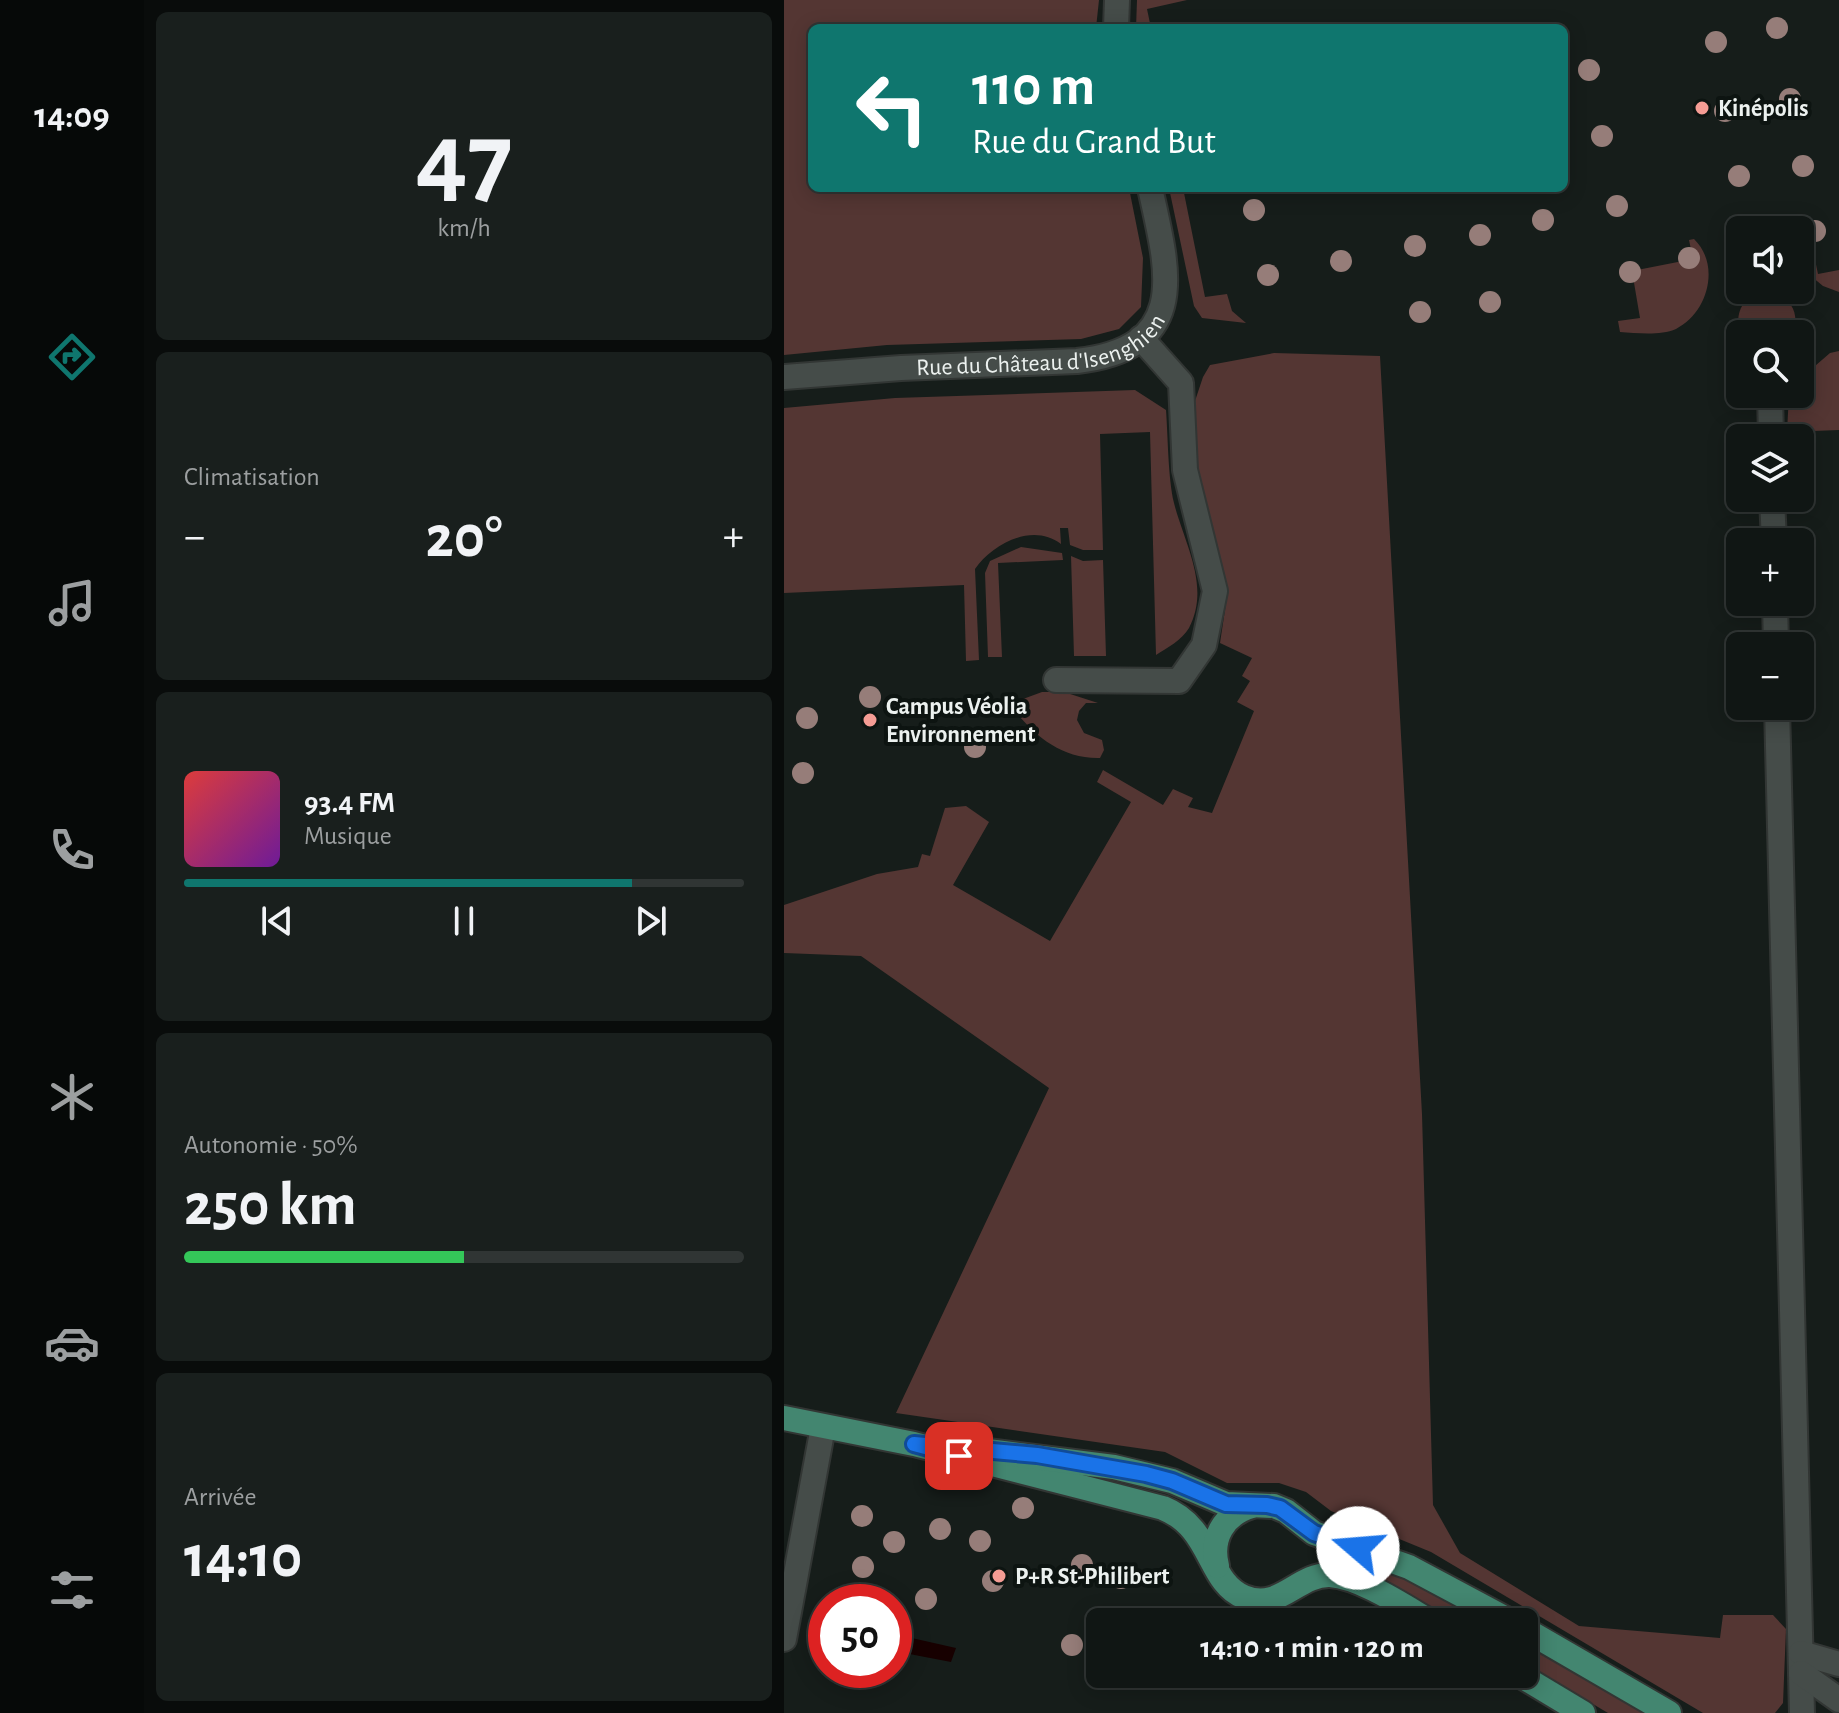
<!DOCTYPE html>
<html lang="fr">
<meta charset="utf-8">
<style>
body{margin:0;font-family:"Alegreya Sans",sans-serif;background:#191f1d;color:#f1f3f6;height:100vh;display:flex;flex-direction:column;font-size:30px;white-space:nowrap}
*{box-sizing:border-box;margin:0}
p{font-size:26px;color:#9c9fa0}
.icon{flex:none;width:44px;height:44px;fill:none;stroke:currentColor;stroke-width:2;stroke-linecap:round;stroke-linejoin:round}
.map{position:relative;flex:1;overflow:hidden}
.details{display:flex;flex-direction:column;gap:12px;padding:12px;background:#090c0b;width:640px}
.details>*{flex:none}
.guide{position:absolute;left:24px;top:24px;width:760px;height:168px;border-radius:12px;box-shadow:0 4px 20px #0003,0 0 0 2px #303534;background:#0f766e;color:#fff;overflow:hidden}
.controls{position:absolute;left:942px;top:216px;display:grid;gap:16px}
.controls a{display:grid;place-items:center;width:88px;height:88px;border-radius:12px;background:#101614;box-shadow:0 4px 20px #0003,0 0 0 2px #303534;font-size:40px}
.speed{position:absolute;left:24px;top:1584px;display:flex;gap:16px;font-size:40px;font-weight:700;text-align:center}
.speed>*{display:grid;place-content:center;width:104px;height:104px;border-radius:50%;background:#101614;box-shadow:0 4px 20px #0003,0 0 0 2px #303534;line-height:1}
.speed .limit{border:12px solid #d22;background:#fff;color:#111}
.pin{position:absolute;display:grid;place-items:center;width:68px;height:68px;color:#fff;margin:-34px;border-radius:16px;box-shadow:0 4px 12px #0006}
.me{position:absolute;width:88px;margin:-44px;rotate:288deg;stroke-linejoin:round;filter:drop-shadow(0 0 6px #0008)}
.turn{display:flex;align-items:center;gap:28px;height:168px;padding:0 32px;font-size:36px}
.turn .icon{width:104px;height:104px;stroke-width:2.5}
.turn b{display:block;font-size:56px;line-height:68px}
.big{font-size:60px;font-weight:600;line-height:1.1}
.details .tile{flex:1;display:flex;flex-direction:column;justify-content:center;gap:12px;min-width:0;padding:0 28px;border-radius:12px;background:#191f1d}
.details .dial{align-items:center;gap:0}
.dial b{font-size:104px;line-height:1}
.song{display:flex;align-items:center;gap:24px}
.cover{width:96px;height:96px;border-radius:12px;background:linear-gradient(135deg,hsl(0 70% 55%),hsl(280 70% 35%))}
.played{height:8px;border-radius:4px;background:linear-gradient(90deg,#0f766e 80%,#303534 80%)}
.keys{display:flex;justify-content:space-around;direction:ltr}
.heat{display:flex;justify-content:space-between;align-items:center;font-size:44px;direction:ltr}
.charge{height:12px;border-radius:6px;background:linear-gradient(90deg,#34c759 50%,#303534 0)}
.trip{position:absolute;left:302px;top:1608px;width:452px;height:80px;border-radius:12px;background:#101614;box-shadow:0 4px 20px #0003,0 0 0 2px #303534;font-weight:600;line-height:80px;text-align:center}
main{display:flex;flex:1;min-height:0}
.tabs{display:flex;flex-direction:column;width:144px;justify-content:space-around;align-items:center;background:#060908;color:#9c9fa0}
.tabs .icon{width:56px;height:56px}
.tabs .active{color:#0f766e}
.tabs b{font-size:36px;color:#f1f3f6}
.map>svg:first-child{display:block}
.green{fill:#543633}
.water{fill:#170000}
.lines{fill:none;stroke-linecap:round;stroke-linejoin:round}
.minor-casing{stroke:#323634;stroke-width:28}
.major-casing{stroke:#323634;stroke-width:28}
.minor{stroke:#454c49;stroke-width:24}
.major{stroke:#438670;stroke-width:24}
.tree{fill:#967d79}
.route-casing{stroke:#114b97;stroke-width:20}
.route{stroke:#1a73e8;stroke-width:14}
.poi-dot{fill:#f59c94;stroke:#0d1411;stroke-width:3}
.labels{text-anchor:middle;stroke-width:8;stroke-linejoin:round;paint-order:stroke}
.poi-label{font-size:24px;font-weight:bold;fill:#ecf1ef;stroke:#0d1411;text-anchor:start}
.street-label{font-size:24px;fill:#ecf1ef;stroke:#0d1411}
</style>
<main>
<nav class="tabs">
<b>14:09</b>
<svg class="icon active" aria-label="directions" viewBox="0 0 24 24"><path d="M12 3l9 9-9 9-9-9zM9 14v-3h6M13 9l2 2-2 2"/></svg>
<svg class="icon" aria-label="music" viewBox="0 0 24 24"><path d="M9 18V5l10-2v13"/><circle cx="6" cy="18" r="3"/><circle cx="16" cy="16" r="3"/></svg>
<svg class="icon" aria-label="phone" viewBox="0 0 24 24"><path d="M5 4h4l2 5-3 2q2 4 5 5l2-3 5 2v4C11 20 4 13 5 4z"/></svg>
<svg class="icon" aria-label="climate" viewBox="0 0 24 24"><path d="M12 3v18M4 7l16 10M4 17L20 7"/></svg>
<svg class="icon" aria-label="car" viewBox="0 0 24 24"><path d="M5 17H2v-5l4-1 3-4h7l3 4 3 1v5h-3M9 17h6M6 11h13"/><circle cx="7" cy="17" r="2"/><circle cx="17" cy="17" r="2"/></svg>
<svg class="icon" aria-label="filters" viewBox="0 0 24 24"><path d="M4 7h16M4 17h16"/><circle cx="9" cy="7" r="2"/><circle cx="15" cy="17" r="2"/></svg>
</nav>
<section class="details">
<div class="tile dial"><b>47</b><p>km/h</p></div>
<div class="tile"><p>Climatisation</p>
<div class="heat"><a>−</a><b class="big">20°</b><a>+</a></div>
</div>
<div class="tile">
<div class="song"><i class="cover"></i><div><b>93.4 FM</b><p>Musique</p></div></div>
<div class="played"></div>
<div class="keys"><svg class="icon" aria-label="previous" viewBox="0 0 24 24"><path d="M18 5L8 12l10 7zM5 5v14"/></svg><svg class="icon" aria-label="pause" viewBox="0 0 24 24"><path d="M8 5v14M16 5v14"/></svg><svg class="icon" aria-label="next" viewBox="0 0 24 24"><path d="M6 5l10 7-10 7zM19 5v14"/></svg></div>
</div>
<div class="tile"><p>Autonomie · 50%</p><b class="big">250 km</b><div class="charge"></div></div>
<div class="tile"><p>Arrivée</p><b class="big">14:10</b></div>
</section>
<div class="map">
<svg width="1055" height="1713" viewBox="0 0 1055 1713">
<rect width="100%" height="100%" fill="#161d1a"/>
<g class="green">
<path d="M0,0H315L312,28H28V188H345L359,258L357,307L335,329L297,339L103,345L0,355Z"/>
<path d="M353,0H403L363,9L367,28H352Z"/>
<path d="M385,188H399L421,297L443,294L448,311L462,323L418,318L410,306Z"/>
<path d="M1026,236L1034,274L1055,270V292L1039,286L1016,267V238Z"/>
<path d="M910,239C937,265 924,313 892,329C876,336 852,333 836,332L834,321L856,318L848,271L909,259L905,240Z"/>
<path d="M981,291C1005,293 1017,312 1009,334H956C950,312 959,296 981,291Z"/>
<path d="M1055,351V430L1003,432L1005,394H1016V379L1046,353Z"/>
<path d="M490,353L596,356L638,1114L649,1505L676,1553L795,1626L936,1638L939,1615H989L1002,1629L999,1703L991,1713H919L647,1552L547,1511L522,1492L495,1483H443L381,1452L112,1413L265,1088L77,956L0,953V905L93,874L134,867L138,854L146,856L161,808L182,806L205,822L169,885L266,941L347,802L313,782L319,770L379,805L389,789L409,798L404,807L428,813L470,711L453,702L466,681L458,676L468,658L436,643L442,603L434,551L409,477L410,404L419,377L426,365Z"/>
<path d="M351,390L382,410C384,437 384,478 390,503C400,543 427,586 405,628C398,640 383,648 372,655L366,432L316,434L319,550H299L286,545L284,528H276L277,544C249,522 208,544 191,569L195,660L182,661L180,585L0,593V408L111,398Z"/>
<path d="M237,547L278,553L279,560L214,563L218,657H204L201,573L206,561Z"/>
<path d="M287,556L299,561L319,560L322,656H290Z"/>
<path d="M258,692H280L314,703H302L295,711L293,720L300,733L318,740L320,750L316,758C278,759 252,737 229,709L239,699Z"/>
<path d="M591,1564L613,1571L707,1622H670L630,1599L585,1579Z"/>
<path d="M740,1642L861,1713H824L740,1663Z"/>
</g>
<path class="water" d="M110,1634L172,1648L167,1662L110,1651Z"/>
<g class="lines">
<g class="minor-casing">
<g id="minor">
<path d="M332,28L333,0"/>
<path id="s1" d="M0,377L117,368L293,361C408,348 384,270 366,188"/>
<path d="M986,394L987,438"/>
<path d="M988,498L990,542"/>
<path d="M991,602L992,646"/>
<path d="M272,680L395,681L420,645L431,591L401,470L397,383L357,338"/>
<path d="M993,706L1018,1713"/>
<path d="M0,1639L39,1427"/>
<path d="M1017,1653L1055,1664"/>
<path d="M1017,1673L1055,1700"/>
</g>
</g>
<g class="major-casing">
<g id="major">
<path d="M0,1418L130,1444L379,1508C429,1528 423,1582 460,1597C496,1612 513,1574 546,1575C577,1577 621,1607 647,1622"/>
<path d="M196,1450L330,1467L388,1481L442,1504L490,1506L502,1511L530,1533L625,1567L728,1622"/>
<path d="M433,1566C426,1538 440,1514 468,1506"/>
<path d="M740,1629L885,1713"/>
<path d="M734,1674L799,1713"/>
</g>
</g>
<use href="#minor" class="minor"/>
<use href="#major" class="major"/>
</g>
<g class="tree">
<circle cx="993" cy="28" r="11"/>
<circle cx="932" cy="42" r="11"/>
<circle cx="805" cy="70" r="11"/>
<circle cx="1006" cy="99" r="11"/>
<circle cx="941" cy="111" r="11"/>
<circle cx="818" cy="136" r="11"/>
<circle cx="1019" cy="166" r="11"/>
<circle cx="955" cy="176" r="11"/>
<circle cx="833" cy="206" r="11"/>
<circle cx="470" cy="210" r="11"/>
<circle cx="759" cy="220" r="11"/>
<circle cx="1031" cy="231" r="11"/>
<circle cx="696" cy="235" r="11"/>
<circle cx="631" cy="246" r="11"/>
<circle cx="905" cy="258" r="11"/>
<circle cx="557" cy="261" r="11"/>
<circle cx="846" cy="272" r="11"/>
<circle cx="484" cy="275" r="11"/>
<circle cx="706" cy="302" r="11"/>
<circle cx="636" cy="312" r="11"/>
<circle cx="86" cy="697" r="11"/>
<circle cx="23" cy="718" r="11"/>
<circle cx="191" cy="747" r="11"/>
<circle cx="19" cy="773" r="11"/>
<circle cx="239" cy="1508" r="11"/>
<circle cx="78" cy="1516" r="11"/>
<circle cx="156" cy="1529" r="11"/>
<circle cx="196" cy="1541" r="11"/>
<circle cx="110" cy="1542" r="11"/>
<circle cx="298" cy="1565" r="11"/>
<circle cx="79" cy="1567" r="11"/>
<circle cx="337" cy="1578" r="11"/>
<circle cx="209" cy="1581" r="11"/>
<circle cx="142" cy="1599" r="11"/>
<circle cx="288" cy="1645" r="11"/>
</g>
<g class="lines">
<g class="route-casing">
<path id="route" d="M175,1456L130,1444L253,1455L362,1474L388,1481L442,1504L483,1505L496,1508L530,1533L574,1548"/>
</g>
<use href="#route" class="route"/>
</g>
<g class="poi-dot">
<circle cx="918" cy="108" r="8"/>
<circle cx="86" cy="720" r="8"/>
<circle cx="215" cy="1576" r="8"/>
</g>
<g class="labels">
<g class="poi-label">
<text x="934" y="116">Kinépolis</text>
<text x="102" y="714">Campus Véolia<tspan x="102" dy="28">Environnement</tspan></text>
<text x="231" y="1584">P+R St-Philibert</text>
</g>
<g class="street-label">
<text dy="8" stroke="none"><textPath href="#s1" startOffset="262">Rue du Château d'Isenghien</textPath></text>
</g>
</g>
</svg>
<div class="controls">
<a><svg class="icon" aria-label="sound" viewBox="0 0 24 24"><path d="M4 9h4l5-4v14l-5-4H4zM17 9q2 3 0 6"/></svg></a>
<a><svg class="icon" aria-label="search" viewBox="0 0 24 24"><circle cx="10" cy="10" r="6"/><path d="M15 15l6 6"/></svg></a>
<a><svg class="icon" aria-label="layers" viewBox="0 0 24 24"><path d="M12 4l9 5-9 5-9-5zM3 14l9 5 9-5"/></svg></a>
<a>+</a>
<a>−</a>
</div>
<div class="speed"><div class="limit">50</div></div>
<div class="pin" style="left:175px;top:1456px;background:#d93025"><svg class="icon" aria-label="arrive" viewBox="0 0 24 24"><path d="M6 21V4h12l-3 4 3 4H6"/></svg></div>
<svg class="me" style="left:574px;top:1548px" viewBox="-20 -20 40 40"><circle r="19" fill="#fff"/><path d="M0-13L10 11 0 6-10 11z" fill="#1a73e8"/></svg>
<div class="trip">14:10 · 1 min · 120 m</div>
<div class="guide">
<div class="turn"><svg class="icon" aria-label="left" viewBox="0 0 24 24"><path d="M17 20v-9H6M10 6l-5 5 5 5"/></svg><div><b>110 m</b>Rue du Grand But</div></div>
</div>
</div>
</main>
